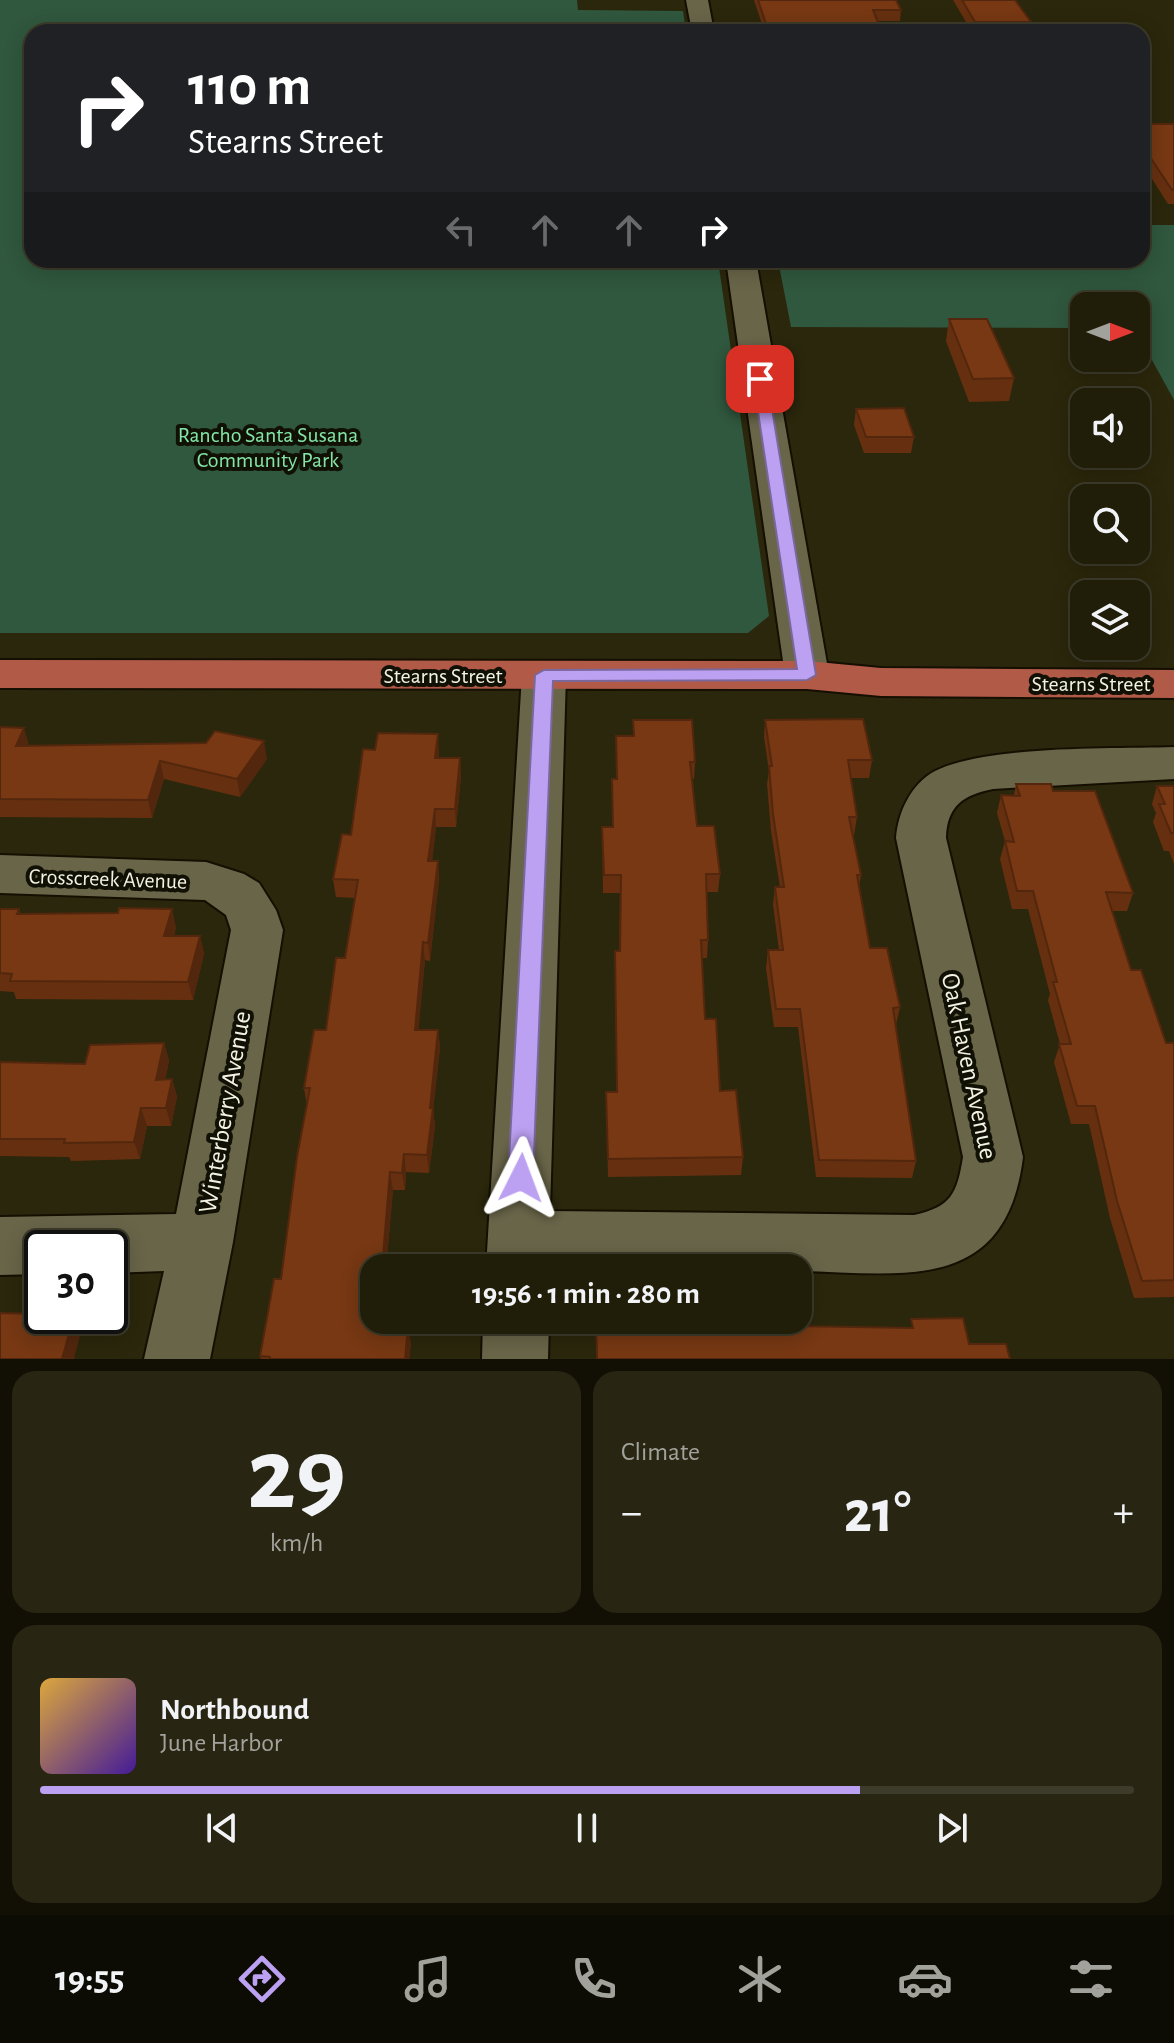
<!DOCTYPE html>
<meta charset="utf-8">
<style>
body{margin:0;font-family:"Alegreya Sans",sans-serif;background:#282612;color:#f1f3f6;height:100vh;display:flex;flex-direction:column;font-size:30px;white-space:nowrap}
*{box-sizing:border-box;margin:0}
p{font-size:26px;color:#a2a29c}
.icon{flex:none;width:44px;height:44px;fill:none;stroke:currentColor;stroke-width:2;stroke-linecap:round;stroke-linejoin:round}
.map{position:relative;height:1359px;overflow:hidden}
.drawer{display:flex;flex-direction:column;gap:12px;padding:12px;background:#121005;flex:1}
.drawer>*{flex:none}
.guide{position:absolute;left:24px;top:24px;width:1126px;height:244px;border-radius:24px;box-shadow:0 4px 20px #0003,0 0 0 2px #3d3b2a;background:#202124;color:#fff;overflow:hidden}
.needle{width:52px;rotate:90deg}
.fabs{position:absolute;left:1070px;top:292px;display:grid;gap:16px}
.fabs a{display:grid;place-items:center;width:80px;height:80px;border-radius:16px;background:#201d09;box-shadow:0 4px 20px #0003,0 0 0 2px #3d3b2a;font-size:40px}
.speed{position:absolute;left:24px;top:1230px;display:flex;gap:16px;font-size:40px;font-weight:700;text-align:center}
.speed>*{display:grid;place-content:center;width:104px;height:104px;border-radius:50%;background:#201d09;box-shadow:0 4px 20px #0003,0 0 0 2px #3d3b2a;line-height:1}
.speed .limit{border:4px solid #111;border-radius:12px;background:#fff;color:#111}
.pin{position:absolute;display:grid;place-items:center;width:68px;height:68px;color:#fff;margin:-34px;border-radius:16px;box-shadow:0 4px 12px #0006}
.me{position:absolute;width:88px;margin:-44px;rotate:3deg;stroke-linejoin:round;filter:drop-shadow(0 0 6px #0008)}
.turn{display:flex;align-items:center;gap:28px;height:168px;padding:0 32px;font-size:36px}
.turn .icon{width:104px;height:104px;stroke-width:2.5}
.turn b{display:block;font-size:56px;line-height:68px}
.lanes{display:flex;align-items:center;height:76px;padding:0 32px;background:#0003;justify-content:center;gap:40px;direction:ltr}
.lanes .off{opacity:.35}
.big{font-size:60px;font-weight:600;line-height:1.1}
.drawer .widget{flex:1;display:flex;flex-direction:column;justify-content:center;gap:12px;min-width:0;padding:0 28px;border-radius:24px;background:#282612}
.drawer .dial{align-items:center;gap:0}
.dial b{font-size:104px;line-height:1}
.song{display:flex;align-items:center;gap:24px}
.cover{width:96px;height:96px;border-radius:12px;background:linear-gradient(135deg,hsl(40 70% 55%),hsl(260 70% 35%))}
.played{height:8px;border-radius:4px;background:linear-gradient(90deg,#bca0f2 75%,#3d3b2a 75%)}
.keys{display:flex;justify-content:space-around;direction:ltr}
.heat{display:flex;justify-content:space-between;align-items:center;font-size:44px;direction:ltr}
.drawer .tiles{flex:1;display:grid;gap:12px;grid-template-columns:1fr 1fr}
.widget:last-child{grid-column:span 2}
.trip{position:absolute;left:360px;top:1254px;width:452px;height:80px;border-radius:24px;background:#201d09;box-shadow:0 4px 20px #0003,0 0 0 2px #3d3b2a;font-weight:600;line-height:80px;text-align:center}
.menu{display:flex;height:128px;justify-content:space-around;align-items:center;background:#0d0c04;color:#a2a29c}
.menu .icon{width:56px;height:56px}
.menu .active{color:#bca0f2}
.menu b{font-size:36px;color:#f1f3f6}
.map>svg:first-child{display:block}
.green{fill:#30583e}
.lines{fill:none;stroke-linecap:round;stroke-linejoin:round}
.minor-casing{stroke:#140f00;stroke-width:4}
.major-casing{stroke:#140f00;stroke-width:4}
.minor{fill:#696549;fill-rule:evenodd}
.major{fill:#b15a48;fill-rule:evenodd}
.wall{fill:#663010}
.shaded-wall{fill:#53270d}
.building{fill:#773813;stroke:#53270d;stroke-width:2}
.route{fill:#bca0f2;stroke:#7a689d;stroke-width:2}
.labels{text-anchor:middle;stroke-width:8;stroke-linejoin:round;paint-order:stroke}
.park-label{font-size:22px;fill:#82e5a5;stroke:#111005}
.street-label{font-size:22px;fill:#f4f2e2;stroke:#111005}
.near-street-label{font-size:26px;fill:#f4f2e2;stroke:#111005}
</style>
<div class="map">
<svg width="1174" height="1359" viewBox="0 0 1174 1359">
<rect width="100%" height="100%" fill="#2b270c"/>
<g class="green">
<path d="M0,0H577L578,10L683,11L686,32H32V260H718L769,616L748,633H0Z"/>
<path d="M1142,225H1174V400L1136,331V306H1084V328L791,327L778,260H1142Z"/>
</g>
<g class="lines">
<g class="minor-casing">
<g id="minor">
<path d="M686,0H708L714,32H692Z"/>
<path d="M726,260H756L829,675L823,685L807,689L791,685L785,675Z"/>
<path d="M544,661L560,665L566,675L550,1211L914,1215C951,1207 957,1194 963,1157L896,838C898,812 911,784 935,771C988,745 1112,749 1174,747V779L993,789C963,795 947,806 946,838L1023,1157C1006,1295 903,1273 798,1271V1268H486L522,675L528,665Z"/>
<path d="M0,855L206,862L244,874L259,883L276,910L283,930L233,1242L210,1359H144L164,1271L110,1273V1248H42V1274L0,1275V1217L176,1214L231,930L226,915L205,900L0,893Z"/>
<path d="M483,1320H549L548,1359H482Z"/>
</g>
</g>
<g class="major-casing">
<path id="major" d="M0,660L807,661L881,668L1174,670V698L881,696L807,689L0,688Z"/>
</g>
<use href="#minor" class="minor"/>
<use href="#major" class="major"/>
</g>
<g class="wall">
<path d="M754,0H896L901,10L900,21H878L882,32H758V24H762Z"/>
<path d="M953,0H1015L1031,22L1029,32H972Z"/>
<path d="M1142,124H1174V204H1168L1142,163Z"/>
<path d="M949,319L1014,378L1009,401L969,402L946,341Z"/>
<path d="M856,409L914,437L911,453H864L854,425Z"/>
<path d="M633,720L695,762L694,779H692L697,826L720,874L718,892H706L708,940L707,958H702L705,1019L720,1091L743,1157L741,1175L608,1177L606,1092H616L620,893H603L602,827H612V779H616V736H633Z"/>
<path d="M765,720L872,760L869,778H851L857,817L854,835H853L861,875L859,887L870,948L900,1007L896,1025L916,1161L912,1178L816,1177L798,1027H774L766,968L768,950H779L773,905L775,887H780L771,831L767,784L769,771L764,737Z"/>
<path d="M0,727L29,746L267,759L240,797L164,779L152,818L0,817Z"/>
<path d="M375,750L439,752L438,758H460L461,776L456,827H436L432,861H438L439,879L430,961L425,960L418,1030H438L440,1048L433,1110L435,1126L429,1173L406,1172L405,1190H393L386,1268H374L389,1326L411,1343L409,1359H261L260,1356L281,1279L307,1105L304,1088L326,1030L345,958L355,898L336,897L333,879L351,835Z"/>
<path d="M1016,784L1053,791L1133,893L1127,911H1112L1131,970L1166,1043H1174V1297L1134,1298L1110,1218L1089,1124H1071L1054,1062L1060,1044L1048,1000L1050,994L1028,909H1012L1000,859L1005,841L997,813L1001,795H1014Z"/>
<path d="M1157,786H1174V864L1169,851H1164L1153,822L1156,813L1152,804Z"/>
<path d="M0,909H19L20,914L176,927L174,936H200L204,954L193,1000L16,999L14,992L0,991Z"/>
<path d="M164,1043L169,1061L165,1080L172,1079L177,1097L171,1126H147L140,1159L71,1161L69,1157L0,1156V1062L85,1064Z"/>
</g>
<g class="shaded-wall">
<path d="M24,728L29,745L16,746Z"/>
<path d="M438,734L439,752L436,776L435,758Z"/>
<path d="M264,741L267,759L240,797L237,779Z"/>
<path d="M460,758L461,776L456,827L455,809Z"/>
<path d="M160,761L164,779L152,818L148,800Z"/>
<path d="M435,809L436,827L430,879L428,861Z"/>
<path d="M438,861L439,879L430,961L428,943Z"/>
<path d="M172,909L176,927L168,954L164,936Z"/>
<path d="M200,936L204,954L193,1000L188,982Z"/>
<path d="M423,942L425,960L417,1048L415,1030Z"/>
<path d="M438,1030L440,1048L433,1110L435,1126L429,1173L427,1155L430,1108Z"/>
<path d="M164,1043L169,1061L161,1098L156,1080Z"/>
<path d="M172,1079L177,1097L171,1126L166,1108Z"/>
<path d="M141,1108L147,1126L140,1159L134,1142Z"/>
<path d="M404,1154L406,1172L405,1190L402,1173Z"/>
<path d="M390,1172L393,1190L386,1268H382Z"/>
<path d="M74,1316L81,1332L74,1359H62Z"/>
<path d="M385,1320H390L387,1343L384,1326Z"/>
<path d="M408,1326L411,1343L409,1359H405Z"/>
</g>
<g class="building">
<path d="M758,0H896L901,10H873L882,32H760L758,24H766Z"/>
<path d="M962,0H1015L1031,22H975Z"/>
<path d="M1142,124H1174V190H1172L1142,145Z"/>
<path d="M949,319H987L1014,378L973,379Z"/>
<path d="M904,408L914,437H866L856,409Z"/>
<path d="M863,719L872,760H848L857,817H849L861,875H857L870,948H887L900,1007L893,1008L916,1161L819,1160L800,1009H776L768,950H783L775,887H784L773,814L769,766H772L765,720Z"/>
<path d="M633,720H692L695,762H690L697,826H714L720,874H706L708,940H701L705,1019H716L720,1091L736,1090L743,1157L608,1159L606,1092H617L615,951H620L621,875H604L602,827H613L612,779H617L616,736H634Z"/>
<path d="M0,727L24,728L16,746L206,743L215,731L264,741L237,779L160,761L148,800L0,799Z"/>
<path d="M378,733L438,734L435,758H460L455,809H435L428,861H438L428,943L423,942L415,1030H438L430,1108H433L427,1155L404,1154L402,1173L390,1172L382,1268H374V1320H385L384,1326H408L405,1359H270V1357L260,1356L274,1279H281L297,1157L310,1088H304L314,1030H326L336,958H345L358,880L333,879L342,834L351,835L363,749L375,750Z"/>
<path d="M1016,784H1051L1053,791H1095L1133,893L1106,892L1131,970H1141L1166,1043H1174V1280L1142,1281L1117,1201L1095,1106H1077L1059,1044H1071L1053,982H1057L1033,891H1017L1005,841L1014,842L1001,795L1020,796Z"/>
<path d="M1157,786H1174V833H1171L1159,804H1165Z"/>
<path d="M119,908L172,909L164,936H200L188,982L10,981L12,974L0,973V909H19L17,914L118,913Z"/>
<path d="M164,1043L156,1080L172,1079L166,1108H141L134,1142L64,1143L65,1139H0V1062L85,1064L90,1045Z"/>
<path d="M0,1313L42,1314V1316H74L62,1359H0Z"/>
<path d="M963,1318L969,1344H1006L1010,1359H597L596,1320H792L793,1326L913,1328L911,1319Z"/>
</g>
<path class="route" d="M760,375L767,379L816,675L807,680L553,681L533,1178L529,1186L521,1189L512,1186L508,1178L535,675L544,670L797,669L753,379Z"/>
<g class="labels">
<g class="park-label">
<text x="268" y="442">Rancho Santa Susana<tspan x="268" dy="25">Community Park</tspan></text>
</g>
<g class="street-label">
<text x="443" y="683">Stearns Street</text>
<text x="1091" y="691">Stearns Street</text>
<text transform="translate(108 878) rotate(2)" y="8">Crosscreek Avenue</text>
</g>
<g class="near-street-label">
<text transform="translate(970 1066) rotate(78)" y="9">Oak Haven Avenue</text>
<text transform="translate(224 1112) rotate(-80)" y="9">Winterberry Avenue</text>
</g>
</g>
</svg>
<div class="fabs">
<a><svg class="needle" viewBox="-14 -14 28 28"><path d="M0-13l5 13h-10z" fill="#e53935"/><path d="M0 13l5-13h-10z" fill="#a2a29c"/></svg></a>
<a><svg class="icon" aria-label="sound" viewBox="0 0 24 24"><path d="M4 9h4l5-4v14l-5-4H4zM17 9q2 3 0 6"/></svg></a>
<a><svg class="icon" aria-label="search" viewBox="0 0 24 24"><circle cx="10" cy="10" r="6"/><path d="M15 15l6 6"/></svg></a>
<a><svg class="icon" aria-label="layers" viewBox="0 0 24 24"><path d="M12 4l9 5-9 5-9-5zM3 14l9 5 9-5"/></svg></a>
</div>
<div class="speed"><div class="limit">30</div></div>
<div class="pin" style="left:760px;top:379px;background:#d93025"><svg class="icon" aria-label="arrive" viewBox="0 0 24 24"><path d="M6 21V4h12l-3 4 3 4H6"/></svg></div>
<svg class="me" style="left:521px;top:1178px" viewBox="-20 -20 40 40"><path d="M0-17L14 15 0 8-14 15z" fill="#bca0f2" stroke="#fff" stroke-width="4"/></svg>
<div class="trip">19:56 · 1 min · 280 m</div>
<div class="guide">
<div class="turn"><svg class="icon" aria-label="right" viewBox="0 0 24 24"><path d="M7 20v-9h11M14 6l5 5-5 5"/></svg><div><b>110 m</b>Stearns Street</div></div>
<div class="lanes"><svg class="icon off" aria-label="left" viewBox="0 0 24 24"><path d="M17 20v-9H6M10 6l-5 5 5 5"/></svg><svg class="icon off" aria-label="ahead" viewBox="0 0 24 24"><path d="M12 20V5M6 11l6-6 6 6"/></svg><svg class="icon off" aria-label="ahead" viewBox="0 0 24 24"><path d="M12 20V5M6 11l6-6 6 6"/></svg><svg class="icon" aria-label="right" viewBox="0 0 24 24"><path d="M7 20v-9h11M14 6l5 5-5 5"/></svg></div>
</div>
</div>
<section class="drawer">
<div class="tiles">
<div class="widget dial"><b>29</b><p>km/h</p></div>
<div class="widget"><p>Climate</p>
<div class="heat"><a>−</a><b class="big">21°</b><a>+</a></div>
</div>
<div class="widget">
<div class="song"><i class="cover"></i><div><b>Northbound</b><p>June Harbor</p></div></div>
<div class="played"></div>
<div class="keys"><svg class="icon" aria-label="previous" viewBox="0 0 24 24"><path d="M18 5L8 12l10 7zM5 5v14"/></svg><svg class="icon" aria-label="pause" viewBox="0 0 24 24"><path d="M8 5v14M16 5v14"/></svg><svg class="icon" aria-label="next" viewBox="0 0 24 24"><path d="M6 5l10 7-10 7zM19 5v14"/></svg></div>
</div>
</div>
</section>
<nav class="menu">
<b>19:55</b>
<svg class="icon active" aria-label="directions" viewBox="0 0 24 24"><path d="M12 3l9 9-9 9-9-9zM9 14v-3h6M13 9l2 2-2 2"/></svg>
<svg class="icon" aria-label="music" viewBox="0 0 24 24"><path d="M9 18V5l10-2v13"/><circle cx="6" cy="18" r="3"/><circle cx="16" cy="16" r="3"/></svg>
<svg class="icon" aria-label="phone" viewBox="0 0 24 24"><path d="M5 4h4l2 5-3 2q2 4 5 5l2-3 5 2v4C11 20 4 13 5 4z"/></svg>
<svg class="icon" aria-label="climate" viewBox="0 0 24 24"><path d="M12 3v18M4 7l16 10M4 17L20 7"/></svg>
<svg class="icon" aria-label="car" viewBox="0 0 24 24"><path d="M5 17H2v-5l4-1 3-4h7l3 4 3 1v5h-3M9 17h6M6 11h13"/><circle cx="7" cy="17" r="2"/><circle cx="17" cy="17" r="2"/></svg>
<svg class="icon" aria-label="filters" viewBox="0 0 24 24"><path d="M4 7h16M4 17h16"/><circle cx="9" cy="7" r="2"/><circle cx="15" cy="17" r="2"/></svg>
</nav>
